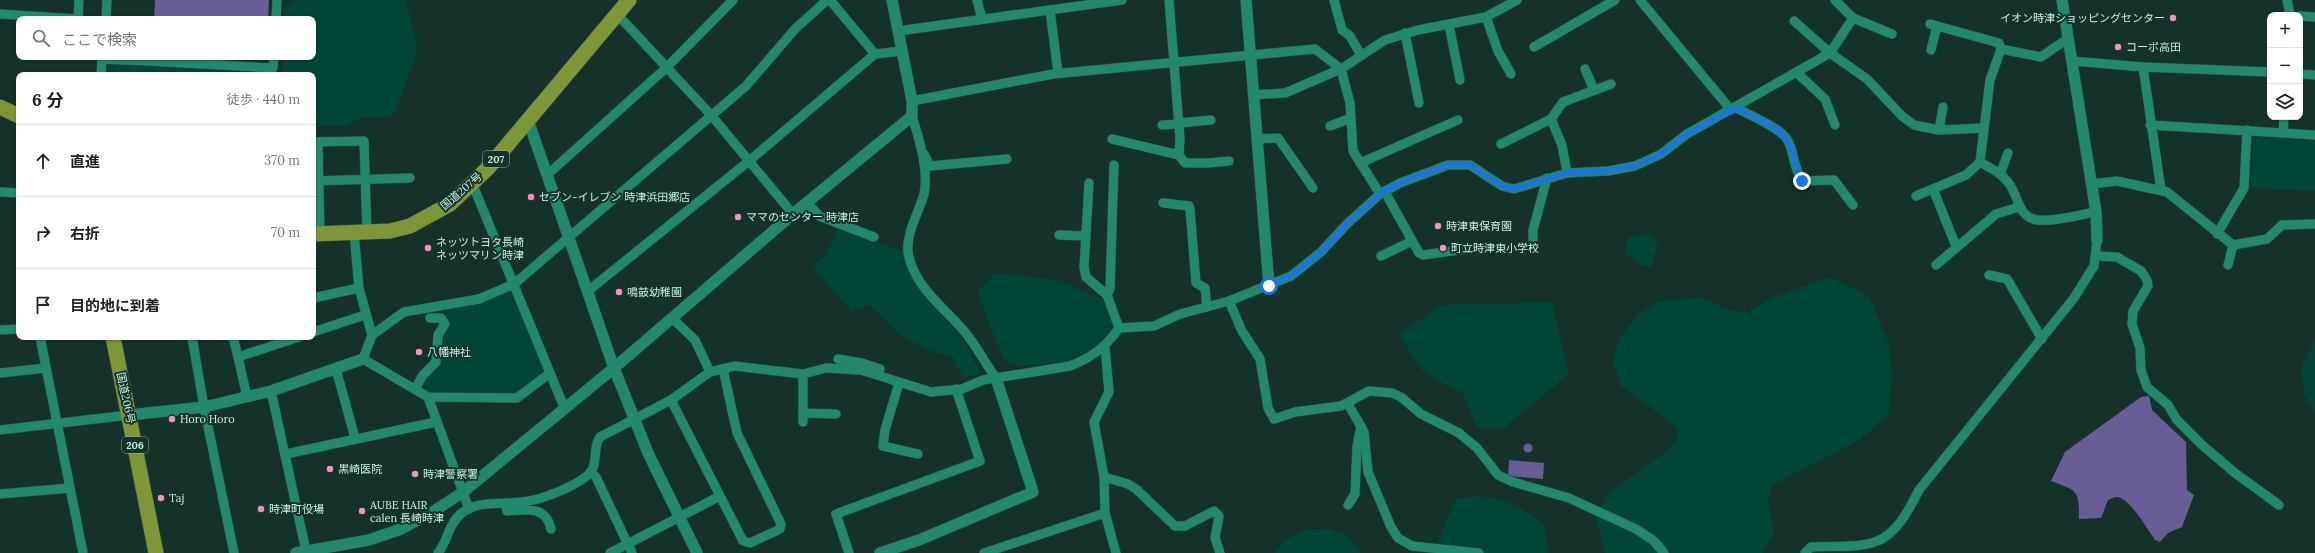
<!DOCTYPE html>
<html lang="ja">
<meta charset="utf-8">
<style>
body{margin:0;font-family:Lora,"Noto Sans JP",serif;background:#f6f6f6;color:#222}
.controls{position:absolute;right:12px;top:12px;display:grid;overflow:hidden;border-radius:8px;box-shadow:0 1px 3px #0004}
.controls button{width:36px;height:36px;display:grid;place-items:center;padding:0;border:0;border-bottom:1px solid #e0e0e0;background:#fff;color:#222;font:20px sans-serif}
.stop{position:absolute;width:12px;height:12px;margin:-9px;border:3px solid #1a73e8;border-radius:50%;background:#fff}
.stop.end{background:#1a73e8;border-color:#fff;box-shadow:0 1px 4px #0008}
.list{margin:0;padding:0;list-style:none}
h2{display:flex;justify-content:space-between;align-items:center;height:52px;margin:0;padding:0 16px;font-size:17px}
h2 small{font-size:13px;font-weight:400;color:#767676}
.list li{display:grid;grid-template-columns:26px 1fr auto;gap:12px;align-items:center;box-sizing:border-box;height:72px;padding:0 16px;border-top:1px solid #e0e0e0}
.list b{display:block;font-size:15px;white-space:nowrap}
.list em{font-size:13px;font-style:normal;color:#767676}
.icon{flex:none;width:22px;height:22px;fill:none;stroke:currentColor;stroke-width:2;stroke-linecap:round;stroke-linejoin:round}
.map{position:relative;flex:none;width:2315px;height:553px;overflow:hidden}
.search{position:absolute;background:#fff;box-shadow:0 1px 3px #0004;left:16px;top:16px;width:300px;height:44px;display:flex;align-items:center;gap:10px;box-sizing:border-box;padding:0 14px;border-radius:8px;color:#767676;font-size:15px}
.panel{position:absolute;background:#fff;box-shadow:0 1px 3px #0004;left:16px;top:72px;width:300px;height:268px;border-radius:8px}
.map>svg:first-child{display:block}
</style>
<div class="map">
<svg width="2315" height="553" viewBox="0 0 2315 553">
<rect width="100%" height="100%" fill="#143229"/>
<g fill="#004536">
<polygon points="296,0 406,0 418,49 396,111 391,117 363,117 346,126 313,126 313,75 111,75 111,64 282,74 283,57 313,57 313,19 285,19 285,8"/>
<polygon points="2253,137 2315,140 2315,191 2250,188"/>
<polygon points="838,230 904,251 920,290 964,341 980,373 963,378 952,357 932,351 901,336 869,305 852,312 812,266 825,256"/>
<polygon points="1640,235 1652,236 1658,244 1651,268 1639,264 1634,258 1625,256 1627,238"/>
<polygon points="995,273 1057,280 1102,299 1113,326 1101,344 1069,361 1019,366 1004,361 977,292"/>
<polygon points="1830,277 1869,296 1878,316 1889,345 1892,377 1888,415 1860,440 1772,485 1768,502 1774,533 1762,553 1605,553 1596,520 1607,494 1665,452 1677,439 1678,428 1621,386 1613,364 1618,340 1639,313 1660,301 1702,298 1729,310 1749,312 1771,298"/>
<path d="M511 291 544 369 541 376 516 394 424 392 428 385H423C432 367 435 347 445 330L449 329 452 325 445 317V309L481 303Z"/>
<polygon points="1552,302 1569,374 1503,429 1477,428 1464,395 1422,371 1399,333 1442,305"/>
<polygon points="2315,340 2315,413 2304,394 2301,366"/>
<path d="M1478 496C1510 500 1520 506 1545 525L1548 553H1436L1440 535 1456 499Z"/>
<path d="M1306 529C1335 529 1345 527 1361 553H1275L1285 540Z"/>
</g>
<g fill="#685d97">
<polygon points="155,0 269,0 268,19 154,19"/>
<polygon points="188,57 266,57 265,60"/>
<path d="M2149 396 2152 410 2186 442 2187 490 2194 495 2182 527 2168 533 2160 542 2155 540C2148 530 2129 497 2117 497 2114 497 2111 499 2108 500L2101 518 2079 519C2079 490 2078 491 2051 481L2065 452 2141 397Z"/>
<circle cx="1528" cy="448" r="4.5"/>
<polygon points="1509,460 1544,463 1543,479 1508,476"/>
</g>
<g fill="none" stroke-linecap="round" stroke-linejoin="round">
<g stroke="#304e44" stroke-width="10">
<g id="minor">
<polyline points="830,0 875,54 902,51"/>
<polyline points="977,0 982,19"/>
<polyline points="1169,0 1180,139 1179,155"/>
<polyline points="1334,0 1342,30 1350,36 1361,55"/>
<polyline points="1640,0 1731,110"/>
<polyline points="1835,0 1853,18 1892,34"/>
<polyline points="2287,0 2290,15"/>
<polyline points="1050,10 1058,73"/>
<polyline points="0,14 77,19"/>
<polyline points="617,14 711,115 793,214"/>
<polyline points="2300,16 2315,17"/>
<polyline points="1486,17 1498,51 1511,74"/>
<polyline points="78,19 79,0"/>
<polyline points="106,19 107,0"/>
<polyline points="276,19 277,0"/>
<polyline points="1794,21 1830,53 1853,18"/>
<polyline points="1930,24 1999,43 2001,49"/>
<polyline points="1449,25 1460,80"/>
<polyline points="898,31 1122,0"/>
<polyline points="1405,33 1419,103"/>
<path d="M2067 39 2041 57 2001 49 1990 80 1980 162C1990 168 2000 172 2007 181 2019 194 2017 218 2038 220 2056 222 2077 215 2096 212"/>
<polyline points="1534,47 1615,0"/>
<polyline points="1931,50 1937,26"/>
<polyline points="147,57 147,61 273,68 274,57"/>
<polyline points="102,59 147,61"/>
<polyline points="2072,61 2143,67 2270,72"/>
<polyline points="2143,67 2161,190"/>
<polyline points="1585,69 1594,90"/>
<polyline points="1796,72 1825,99 1835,125"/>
<polyline points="2300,74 2315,75"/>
<polyline points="101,75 102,57"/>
<polyline points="1253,95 1285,93 1341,69 1385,40 1418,30 1486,17 1517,0"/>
<polyline points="912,101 1053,74 1315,49 1341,69 1350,103 1353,151 1380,194"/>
<path d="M1736 108C1748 114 1783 129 1788 141 1795 154 1793 169 1803 181L1834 180 1853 205"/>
<path d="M912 116C919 138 929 171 924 194 919 212 906 233 908 252 913 286 944 307 964 331 976 345 985 363 996 378"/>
<polyline points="1179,123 1211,120"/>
<polyline points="1162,125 1179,124"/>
<polyline points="2150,125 2315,135"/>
<polyline points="1330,126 1351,118"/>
<polyline points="1939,130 1943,107"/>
<polyline points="2283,133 2284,117"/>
<polyline points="1112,139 1179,155 1185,163 1208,163 1229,161"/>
<polyline points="1257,139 1278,138 1313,188"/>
<polyline points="313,142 364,141 367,233"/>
<polyline points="318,142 320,234"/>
<polyline points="1501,144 1551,119"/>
<polyline points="924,154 930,166 1007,159"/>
<polyline points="1360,163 1458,120"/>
<polyline points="1114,165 1110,289 1107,295 1119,328"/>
<polyline points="1567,173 1562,145 1551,119 1563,102 1611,84"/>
<polyline points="2000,174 2008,153"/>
<polyline points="547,175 666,68 733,0"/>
<polyline points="313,181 410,178"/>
<polyline points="472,183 564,407"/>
<polyline points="1089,183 1084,267 1086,277 1107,295"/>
<polyline points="2091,184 2117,181 2167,192 2233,245 2267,239 2282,225 2315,224"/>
<polyline points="1933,189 1956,246"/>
<polyline points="0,192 19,193"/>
<polyline points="1385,192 1419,253 1423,255 1481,247"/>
<polyline points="1916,196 1966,175 1980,162"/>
<polyline points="807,202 819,216 874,237"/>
<polyline points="1163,203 1189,206 1190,209 1196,283 1205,288 1207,307"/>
<polyline points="354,233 359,288"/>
<polyline points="2217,234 2244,188 2247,130"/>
<polyline points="1059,235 1086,236"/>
<polyline points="1533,239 1533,230 1547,178"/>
<polyline points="1381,256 1412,241"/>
<polyline points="2096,256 2117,257 2141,271 2147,280 2148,286 2133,311 2132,324 2140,348 2141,370 2147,387 2168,405 2177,420 2201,444 2235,473 2279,505"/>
<polyline points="1936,265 1996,214 2019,207"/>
<polyline points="2228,265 2233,245"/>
<polyline points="1989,275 2007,279 2042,339"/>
<polyline points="588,291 749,161 875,54"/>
<polyline points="313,298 359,288 372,335"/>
<polyline points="1229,301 1242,331 1260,359 1268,408 1274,419 1295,412 1341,406 1369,391 1392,393 1401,397 1421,414 1459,433 1477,448 1498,475 1513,482 1569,498 1636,529 1654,541 1664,553"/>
<polyline points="672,318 695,340 710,372"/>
<polyline points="0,330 19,329"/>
<polyline points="313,332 365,315"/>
<polyline points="40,337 83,553"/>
<polyline points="192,337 204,407 234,553"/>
<polyline points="233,337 238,357 299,337"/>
<polyline points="1105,347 1109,392 1094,422 1104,477 1128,484 1136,489 1175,526 1185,526 1214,511 1219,516 1215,538 1220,553"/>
<polyline points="238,357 247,397"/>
<polyline points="838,359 862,363 880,369"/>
<polyline points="336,369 355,438"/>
<polyline points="0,373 46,368"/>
<polyline points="550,373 517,398 428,397 363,359 372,335 404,312 479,299 514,284 746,86 796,28 827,0"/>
<polyline points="899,383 885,430 883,446 918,454"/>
<polyline points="415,389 423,375 436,362 438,335 445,324 441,318 430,318"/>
<polyline points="271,391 306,551"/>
<polyline points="428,397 469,509"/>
<polyline points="671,400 743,541 750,543 780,529 781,524 737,433 723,369"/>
<polyline points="1348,404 1364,432 1368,472 1391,527 1398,538 1412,546 1479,553"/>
<polyline points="803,413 836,414"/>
<polyline points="803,422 803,374"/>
<polyline points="0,430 129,415"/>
<polyline points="286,454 436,422"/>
<polyline points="590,472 596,477 632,553"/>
<polyline points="1104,477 1105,513 1116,553"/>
<polyline points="0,494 70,488"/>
<path d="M505 503 507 511C526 510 546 505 551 529"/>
<polyline points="1348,505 1355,494 1357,446 1361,426"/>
<path d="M438 553C448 541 448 523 463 512 480 500 503 505 522 502 541 500 575 487 589 474 599 464 592 447 600 437L671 400 710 372 735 366 803 374 826 368 861 370 931 392 962 389 983 380 1070 366C1091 358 1106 347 1119 328L1154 326 1180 314 1229 301 1291 276 1321 252 1347 224 1380 194 1400 183 1448 165H1470L1502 186 1514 189 1567 173 1608 171 1635 166 1661 154 1687 134 1830 53 1867 79 1902 116 1914 125 1939 130 1984 128"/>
<polyline points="610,553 720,496"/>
<polyline points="849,553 836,514 980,461 956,389"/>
<polyline points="984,553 1105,513"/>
<path d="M1805 553 1811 547C1875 545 1888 552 1919 490L2074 298 2094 266 2097 240"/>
</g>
</g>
<g stroke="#304e44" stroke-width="12">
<g id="tertiary">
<polyline points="1246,0 1269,286"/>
<polyline points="2062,0 2096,212 2097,240"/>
<polyline points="528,120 614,368 648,453 697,553"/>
<polyline points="129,415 204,407 271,391 363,359"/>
<polyline points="296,553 369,540 401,529 431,513 463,492 614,368 793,214 912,116 912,101 892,0"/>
<polyline points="880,553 919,540 1033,492 996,378"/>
</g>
</g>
<g stroke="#304e44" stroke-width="16">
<g id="trunk">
<polyline points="0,107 19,116"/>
<polyline points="313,234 390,231 410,226 450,204 488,168 629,0"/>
<polyline points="113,337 156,553"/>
</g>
</g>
<use href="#minor" stroke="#22896f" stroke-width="9"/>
<use href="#tertiary" stroke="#22896f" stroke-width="11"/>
<use href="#trunk" stroke="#7e9637" stroke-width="15"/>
</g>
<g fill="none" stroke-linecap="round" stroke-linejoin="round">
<path stroke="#1a73e8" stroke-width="5" d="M1269 286 1291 276 1321 252 1347 224 1380 194 1400 183 1448 165 1463 164 1470 165 1502 186 1514 189 1567 173 1608 171 1635 166 1661 154 1687 134 1736 108C1755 118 1784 128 1792 149 1796 161 1794 170 1802 181"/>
</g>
<g fill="#fc8fc1" stroke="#143229" stroke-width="1.5">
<circle cx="2173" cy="18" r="4"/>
<circle cx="2118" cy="47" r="4"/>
<circle cx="531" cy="197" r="4"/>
<circle cx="738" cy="217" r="4"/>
<circle cx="1438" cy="226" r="4"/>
<circle cx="428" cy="248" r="4"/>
<circle cx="1443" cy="248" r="4"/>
<circle cx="619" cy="292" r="4"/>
<circle cx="419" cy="352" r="4"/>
<circle cx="172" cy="419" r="4"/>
<circle cx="330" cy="469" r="4"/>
<circle cx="415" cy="474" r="4"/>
<circle cx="161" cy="498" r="4"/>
<circle cx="261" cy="509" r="4"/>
<circle cx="362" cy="511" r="4"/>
</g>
<g text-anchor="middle" stroke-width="4" stroke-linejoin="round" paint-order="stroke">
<g fill="#143229" stroke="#91b9ab" stroke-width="1">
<rect x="483" y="151" width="26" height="16" rx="3"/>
<rect x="122" y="437" width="26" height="16" rx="3"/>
</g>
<g font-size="10" font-weight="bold" fill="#c7f3e3">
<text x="496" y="163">207</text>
<text x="135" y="449">206</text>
</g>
<g font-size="11" fill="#c7f3e3" stroke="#143229" text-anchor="start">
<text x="2165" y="22" text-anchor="end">イオン時津ショッピングセンター</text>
<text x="2126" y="51">コーポ高田</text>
<text x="539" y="201">セブン-イレブン 時津浜田郷店</text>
<text x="746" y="221">ママのセンター 時津店</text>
<text x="1446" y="230">時津東保育園</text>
<text x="436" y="246">ネッツトヨタ長崎<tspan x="436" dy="13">ネッツマリン時津</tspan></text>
<text x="1451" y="252">町立時津東小学校</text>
<text x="627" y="296">鳴鼓幼稚園</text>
<text x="427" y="356">八幡神社</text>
<text x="180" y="423">Horo Horo</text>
<text x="338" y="473">黒崎医院</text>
<text x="423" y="478">時津警察署</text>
<text x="169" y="502">Taj</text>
<text x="370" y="509">AUBE HAIR<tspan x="370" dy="13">calen 長崎時津</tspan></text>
<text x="269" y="513">時津町役場</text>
</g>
<g font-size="11" fill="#c7f3e3" stroke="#143229">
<text transform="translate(461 191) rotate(-41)" y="4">国道207号</text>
<text transform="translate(126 398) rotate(78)" y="4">国道206号</text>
</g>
</g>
</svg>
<div class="controls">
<button>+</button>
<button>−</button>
<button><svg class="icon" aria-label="layers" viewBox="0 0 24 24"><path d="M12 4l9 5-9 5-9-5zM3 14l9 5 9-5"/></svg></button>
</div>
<div class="stop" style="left:1269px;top:286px"></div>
<div class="stop end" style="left:1802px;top:181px"></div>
<div class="search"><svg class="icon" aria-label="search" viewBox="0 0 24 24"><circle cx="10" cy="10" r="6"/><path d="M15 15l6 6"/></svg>ここで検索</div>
<section class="panel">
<h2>6 分<small>徒歩 · 440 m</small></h2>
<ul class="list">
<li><svg class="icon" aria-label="ahead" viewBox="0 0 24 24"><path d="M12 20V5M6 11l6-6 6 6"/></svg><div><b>直進</b></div><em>370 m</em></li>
<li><svg class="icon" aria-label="right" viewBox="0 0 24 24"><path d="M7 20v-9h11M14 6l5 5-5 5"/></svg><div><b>右折</b></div><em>70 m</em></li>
<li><svg class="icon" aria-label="arrive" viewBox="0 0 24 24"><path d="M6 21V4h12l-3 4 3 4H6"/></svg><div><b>目的地に到着</b></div></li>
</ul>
</section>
</div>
